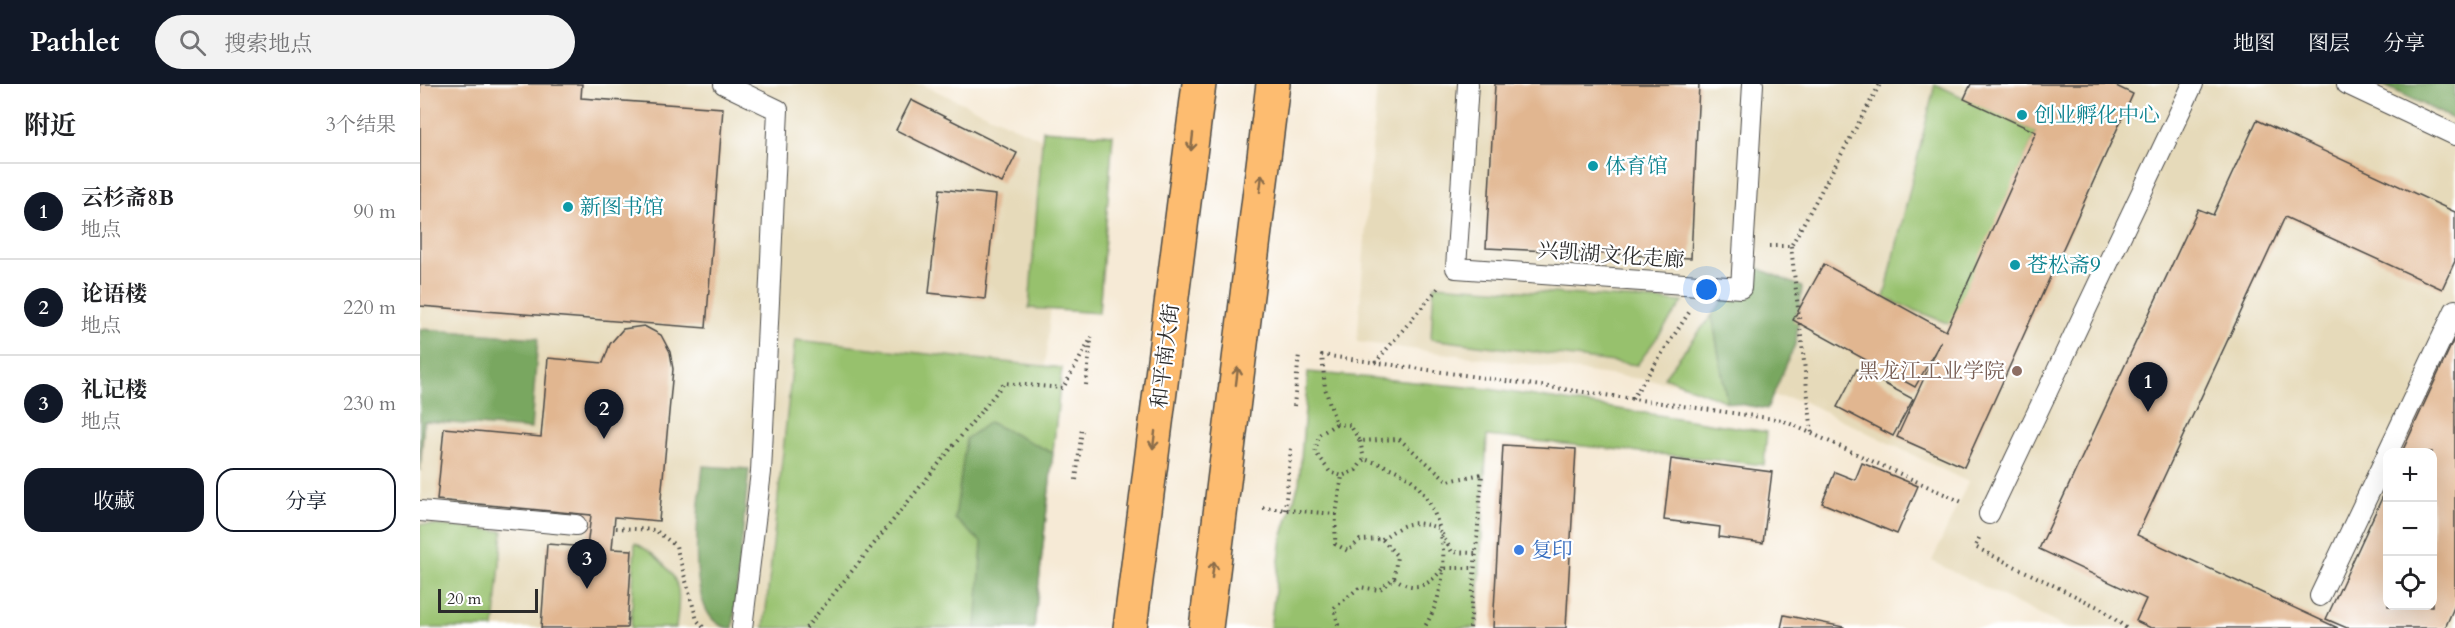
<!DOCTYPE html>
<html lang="zh">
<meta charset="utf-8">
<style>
body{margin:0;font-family:Cardo,"Noto Serif SC",serif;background:#f2f2f2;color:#202124}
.controls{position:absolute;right:18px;bottom:18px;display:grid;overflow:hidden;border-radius:12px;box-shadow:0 6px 24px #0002}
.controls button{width:54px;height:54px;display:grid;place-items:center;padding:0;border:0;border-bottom:2px solid #e0e0e0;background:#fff;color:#202124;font:30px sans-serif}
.scale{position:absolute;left:18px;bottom:15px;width:100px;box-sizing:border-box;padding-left:6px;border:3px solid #2b2b2b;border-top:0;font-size:16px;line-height:21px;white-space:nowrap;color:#2b2b2b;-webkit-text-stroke:4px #fff;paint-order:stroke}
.you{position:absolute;left:1287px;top:206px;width:21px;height:21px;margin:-15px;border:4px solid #fff;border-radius:50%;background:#1a73e8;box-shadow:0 0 0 9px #1a73e833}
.badge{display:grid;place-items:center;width:39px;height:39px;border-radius:50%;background:#111827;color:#fff;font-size:20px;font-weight:700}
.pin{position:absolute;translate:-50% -50px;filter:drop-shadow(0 2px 3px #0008)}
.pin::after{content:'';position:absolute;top:32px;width:21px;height:18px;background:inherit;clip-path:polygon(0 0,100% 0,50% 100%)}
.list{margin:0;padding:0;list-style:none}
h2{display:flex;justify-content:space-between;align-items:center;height:78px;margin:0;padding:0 24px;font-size:26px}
h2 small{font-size:20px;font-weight:400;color:#757577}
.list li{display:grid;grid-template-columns:39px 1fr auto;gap:18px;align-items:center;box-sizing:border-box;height:96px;padding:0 24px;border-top:2px solid #e0e0e0}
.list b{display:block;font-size:22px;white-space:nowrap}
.list p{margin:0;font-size:20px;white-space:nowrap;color:#757577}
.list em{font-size:20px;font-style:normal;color:#757577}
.actions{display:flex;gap:12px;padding:18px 24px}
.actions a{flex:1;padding:14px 0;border:2px solid #111827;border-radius:18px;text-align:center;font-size:21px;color:#111827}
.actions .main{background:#111827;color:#fff}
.icon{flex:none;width:33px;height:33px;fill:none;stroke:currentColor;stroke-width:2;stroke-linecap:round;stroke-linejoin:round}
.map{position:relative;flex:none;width:2035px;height:544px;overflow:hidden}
header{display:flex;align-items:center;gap:36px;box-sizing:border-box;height:84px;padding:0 30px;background:#111827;color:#fff}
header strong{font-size:28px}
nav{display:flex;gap:33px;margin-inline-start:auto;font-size:21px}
.search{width:420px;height:54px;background:#f2f2f2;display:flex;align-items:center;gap:15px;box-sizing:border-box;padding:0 21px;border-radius:33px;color:#757577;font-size:22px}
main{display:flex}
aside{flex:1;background:#fff}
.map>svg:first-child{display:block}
</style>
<header>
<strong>Pathlet</strong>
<div class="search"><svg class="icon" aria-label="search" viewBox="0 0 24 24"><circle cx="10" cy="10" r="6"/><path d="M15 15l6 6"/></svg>搜索地点</div>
<nav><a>地图</a><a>图层</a><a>分享</a></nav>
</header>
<main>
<aside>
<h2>附近<small>3个结果</small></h2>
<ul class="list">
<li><span class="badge">1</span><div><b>云杉斋8B</b><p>地点</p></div><em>90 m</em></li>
<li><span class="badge">2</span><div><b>论语楼</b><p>地点</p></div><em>220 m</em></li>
<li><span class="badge">3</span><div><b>礼记楼</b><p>地点</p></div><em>230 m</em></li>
</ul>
<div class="actions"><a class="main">收藏</a><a>分享</a></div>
</aside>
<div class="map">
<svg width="2035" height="544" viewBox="0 0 2035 544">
<rect width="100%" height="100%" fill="#fff"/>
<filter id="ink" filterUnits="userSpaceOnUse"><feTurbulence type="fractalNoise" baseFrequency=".0167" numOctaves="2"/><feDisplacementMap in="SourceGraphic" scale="12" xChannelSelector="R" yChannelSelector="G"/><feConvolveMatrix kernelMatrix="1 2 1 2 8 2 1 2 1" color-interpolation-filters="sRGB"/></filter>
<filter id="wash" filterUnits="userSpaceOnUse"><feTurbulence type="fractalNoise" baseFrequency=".008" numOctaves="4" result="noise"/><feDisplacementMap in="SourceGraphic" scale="24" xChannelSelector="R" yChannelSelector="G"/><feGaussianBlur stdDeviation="1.35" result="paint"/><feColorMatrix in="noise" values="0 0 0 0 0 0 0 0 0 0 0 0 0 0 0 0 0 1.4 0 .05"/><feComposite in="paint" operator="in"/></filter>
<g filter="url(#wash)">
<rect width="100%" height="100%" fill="#f6ead6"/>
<g fill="#e6daba" fill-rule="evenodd">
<polygon points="0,0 501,0 646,66 600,544 0,544"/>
<path d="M957 0H2035V544H1646L1512 477 1548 398 1381 316 937 258ZM1968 368H2012V522H1968Z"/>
</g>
<g fill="#97c16d" stroke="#61764c" stroke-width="1.5">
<polygon points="1515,0 1616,48 1532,241 1464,214"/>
<polygon points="623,46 693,51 679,229 609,224"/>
<polygon points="1014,201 1015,201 1263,218 1217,281 1011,255"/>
<polygon points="1292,231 1307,318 1244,293"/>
<polygon points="375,256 642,284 614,544 344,544"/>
<polygon points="888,288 1069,305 1347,348 1344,381 1067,352 1057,544 850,544 862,454 879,399"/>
<polygon points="0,440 83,447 74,544 0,544"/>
<path d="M215 459C231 467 256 487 258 506 260 518 257 532 256 544H211Z"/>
</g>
<g fill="#79a760" stroke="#526946" stroke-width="1.5">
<polygon points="1961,0 2035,0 2035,36"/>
<polygon points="1331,181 1382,203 1376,258 1347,325 1307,318 1292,231"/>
<polygon points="0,245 118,254 111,345 4,337 0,387"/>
<polygon points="569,338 633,369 614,544 556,544 562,459 535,435 546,355"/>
<path d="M283 382 329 385 313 544C259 544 280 414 283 382Z"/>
</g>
<g id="blocks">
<g fill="#e1b690">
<polygon points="0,0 162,0 161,14 303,24 286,244 0,222"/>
<polygon points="1075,0 1279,0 1271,174 1066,164"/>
<polygon points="1551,0 1692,0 1713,10 1544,383 1477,353 1521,257 1495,303 1373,236 1404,180 1526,247 1616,48 1544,15"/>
<polygon points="491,16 597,69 582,99 476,46"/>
<polygon points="1837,36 2035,128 2035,177 2022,205 1865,133 1717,451 1918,544 1731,544 1716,537 1726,515 1619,465 1778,125 1793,131"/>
<polygon points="520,105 576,111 565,215 509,209"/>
<polygon points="224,242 241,251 250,268 253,285 239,437 195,433 192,465 212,466 207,544 121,544 127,460 167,463 171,431 17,416 24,344 121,353 128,274 183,279 190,260 203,245"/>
<polygon points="2035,253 2035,521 2025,544 1927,544 1906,535 1968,401 1968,522 2012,522 2012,368 1982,368"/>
<polygon points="1437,285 1493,315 1473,352 1417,323"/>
<polygon points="1083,361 1156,365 1146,544 1073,544"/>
<polygon points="1251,375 1352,388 1343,459 1299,453 1300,443 1244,436"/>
<polygon points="1442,379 1498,402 1477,450 1402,419 1415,388 1435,396"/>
<polygon points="1364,531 1424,543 1424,544 1361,544"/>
</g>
</g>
</g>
<g filter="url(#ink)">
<use href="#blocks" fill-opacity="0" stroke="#494845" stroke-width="1.5"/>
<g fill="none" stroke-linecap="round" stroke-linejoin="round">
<g stroke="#494845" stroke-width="22">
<g id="lane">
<polyline points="304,0 358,26 341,388 322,544"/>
<polyline points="1048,0 1036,184 1321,204 1333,0"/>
<polyline points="1927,0 2035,51"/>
<polyline points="1968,368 2035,226"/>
<polyline points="0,427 156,441"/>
<polyline points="1569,430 1773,0"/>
<polyline points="1900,512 1968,369"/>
</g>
</g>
<g stroke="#494845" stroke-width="36">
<g id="primary">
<polyline points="710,544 779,0"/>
<polyline points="786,544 853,0"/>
</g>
</g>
<g stroke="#494845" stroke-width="4" stroke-dasharray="1.5 4.5" stroke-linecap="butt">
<polyline points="1349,162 1371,162 1460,0"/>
<polyline points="1371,162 1392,349"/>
<polyline points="955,279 1020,202"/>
<polyline points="666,301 671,256"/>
<polyline points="1212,315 1270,227"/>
<polyline points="874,322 879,270"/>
<polyline points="916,340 899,351 895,368 910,388 922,392"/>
<polyline points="940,357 944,375"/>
<polyline points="656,396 662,344"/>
<path d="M843 424 916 430 922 392 936 386 944 375C963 381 988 388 1000 405 1031 444 1030 503 1004 544"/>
<polyline points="865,426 871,364"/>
<polyline points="916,430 915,460 928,467 940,456 962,455 977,472 974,494 959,506 940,503 914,524 918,540 917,544"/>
<polyline points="196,444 235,446 256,462 277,536 284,544"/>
<polyline points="1022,450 1032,468 1055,469"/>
<polyline points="1559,454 1555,463 1682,525 1706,544"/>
<path d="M962 455C984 439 992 435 1018 444"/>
<path d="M974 494C995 509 1009 502 1023 484H1054"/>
<polyline points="386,544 584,299 643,304 672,253"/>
<polyline points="1050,544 1062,390 1028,397 979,355 940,357 930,341 916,340 905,304 902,271 1362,336 1544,419"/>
</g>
<use href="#lane" stroke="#fff" stroke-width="20"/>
<use href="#primary" stroke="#fdbc70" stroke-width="33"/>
</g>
<defs><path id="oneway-shaft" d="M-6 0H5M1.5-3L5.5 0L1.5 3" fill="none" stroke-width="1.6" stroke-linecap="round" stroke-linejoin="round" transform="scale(1.5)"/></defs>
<g stroke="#8a6c4a">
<use href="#oneway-shaft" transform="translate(772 58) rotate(97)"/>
<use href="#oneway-shaft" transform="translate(841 99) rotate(-83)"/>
<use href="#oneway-shaft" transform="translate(817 292) rotate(-83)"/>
<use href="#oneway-shaft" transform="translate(734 356) rotate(97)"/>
<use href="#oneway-shaft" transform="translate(793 486) rotate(-83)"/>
</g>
</g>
<g fill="#0f9aa8" stroke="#fff" stroke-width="2">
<circle cx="1602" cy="31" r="6"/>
<circle cx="1173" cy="82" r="6"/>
<circle cx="148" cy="123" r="6"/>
<circle cx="1595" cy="181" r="6"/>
</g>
<circle fill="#8d6e63" stroke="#fff" stroke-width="2" cx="1597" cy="287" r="6"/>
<circle fill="#3f7fe0" stroke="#fff" stroke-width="2" cx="1099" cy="466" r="6"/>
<g text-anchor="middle" stroke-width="4.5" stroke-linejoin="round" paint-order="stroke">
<g font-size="21" fill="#0d838f" stroke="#fff" text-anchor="start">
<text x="1614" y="38">创业孵化中心</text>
<text x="1185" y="89">体育馆</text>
<text x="160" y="130">新图书馆</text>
<text x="1607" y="188">苍松斋9</text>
</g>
<g font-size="21" fill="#2b2b2b" stroke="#fff">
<text transform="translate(1191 171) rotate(4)" y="7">兴凯湖文化走廊</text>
<text transform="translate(745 272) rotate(-83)" y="7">和平南大街</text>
</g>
<g font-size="21" fill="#785e54" stroke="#fff" text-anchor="end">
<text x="1585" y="294">黑龙江工业学院</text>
</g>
<g font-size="21" fill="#366cbe" stroke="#fff" text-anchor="start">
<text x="1111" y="473">复印</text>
</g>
</g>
</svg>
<div class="controls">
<button>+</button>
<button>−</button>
<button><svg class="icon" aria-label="locate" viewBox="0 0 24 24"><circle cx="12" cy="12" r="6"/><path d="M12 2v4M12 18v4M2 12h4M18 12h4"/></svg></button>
</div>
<div class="scale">20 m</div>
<div class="you"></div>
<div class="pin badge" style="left:1728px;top:328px">1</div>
<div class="pin badge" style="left:184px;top:355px">2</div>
<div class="pin badge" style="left:167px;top:505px">3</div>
</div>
</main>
